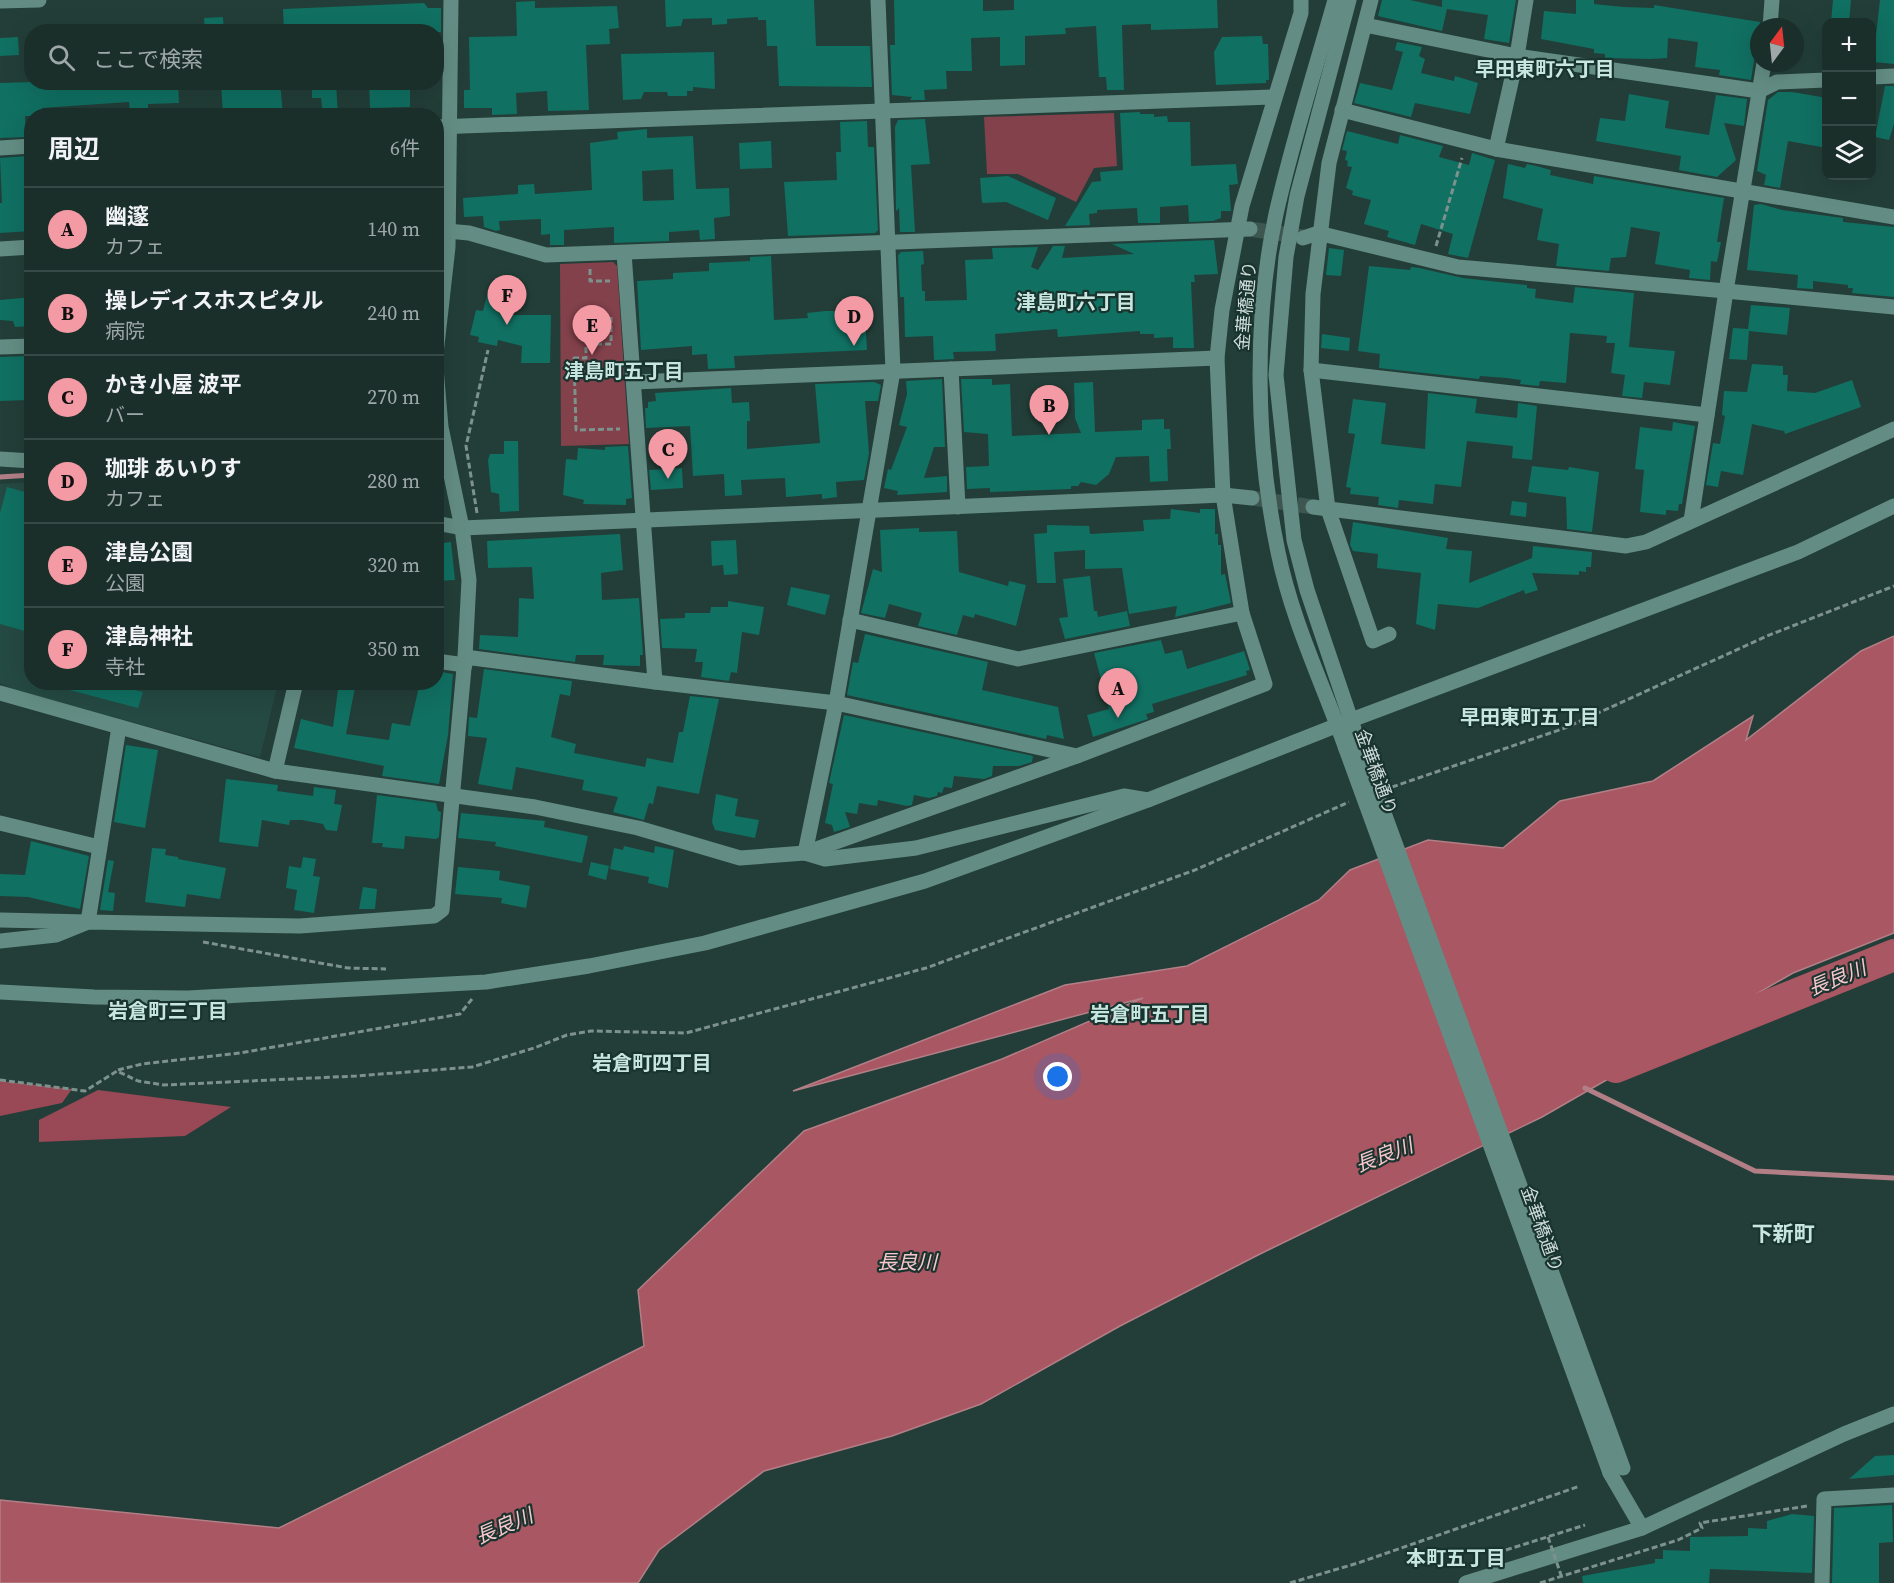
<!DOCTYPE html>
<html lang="ja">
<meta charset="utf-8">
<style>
body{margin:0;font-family:"Source Serif 4","Noto Sans JP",serif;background:#233632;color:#f1f3f6}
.controls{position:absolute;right:18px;top:18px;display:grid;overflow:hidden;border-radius:12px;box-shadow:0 6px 24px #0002}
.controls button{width:54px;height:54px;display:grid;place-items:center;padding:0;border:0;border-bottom:2px solid #384a47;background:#1a2e2a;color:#f1f3f6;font:30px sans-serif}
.compass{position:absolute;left:1750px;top:18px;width:54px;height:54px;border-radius:50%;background:#1a2e2a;box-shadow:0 6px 24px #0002;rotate:15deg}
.you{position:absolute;left:1058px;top:1077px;width:21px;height:21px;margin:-15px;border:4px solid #fff;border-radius:50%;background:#1a73e8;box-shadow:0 0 0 9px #1a73e833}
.badge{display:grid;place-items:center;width:39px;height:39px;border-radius:50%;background:#f49aa5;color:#111;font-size:20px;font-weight:700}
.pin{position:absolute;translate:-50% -50px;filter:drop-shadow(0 2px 3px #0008)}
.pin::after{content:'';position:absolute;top:32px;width:21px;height:18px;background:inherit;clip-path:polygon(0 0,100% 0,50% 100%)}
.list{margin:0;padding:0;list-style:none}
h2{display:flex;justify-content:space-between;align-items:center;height:78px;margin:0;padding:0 24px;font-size:26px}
h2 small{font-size:20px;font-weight:400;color:#9fa8a8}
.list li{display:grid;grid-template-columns:39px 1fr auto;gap:18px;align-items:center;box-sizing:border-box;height:84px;padding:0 24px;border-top:2px solid #384a47}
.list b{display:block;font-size:22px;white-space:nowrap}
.list p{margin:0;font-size:20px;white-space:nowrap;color:#9fa8a8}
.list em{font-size:20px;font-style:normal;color:#9fa8a8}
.icon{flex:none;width:33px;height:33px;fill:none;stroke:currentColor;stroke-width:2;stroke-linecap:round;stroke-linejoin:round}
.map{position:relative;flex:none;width:1894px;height:1583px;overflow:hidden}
.search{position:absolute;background:#1a2e2a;box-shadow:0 6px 24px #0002;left:24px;top:24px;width:420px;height:66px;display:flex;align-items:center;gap:15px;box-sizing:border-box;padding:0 21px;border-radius:24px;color:#9fa8a8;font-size:22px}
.panel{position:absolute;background:#1a2e2a;box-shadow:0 6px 24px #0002;left:24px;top:108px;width:420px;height:582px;border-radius:24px}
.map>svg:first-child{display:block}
</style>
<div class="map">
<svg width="1894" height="1583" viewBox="0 0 1894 1583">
<rect width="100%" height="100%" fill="#233e38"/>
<polygon fill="#254a43" points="31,482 32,682 278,683 260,757 15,690 0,683 0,484"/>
<g fill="#82414b">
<polygon points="1114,113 1117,166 1094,168 1076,202 1018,174 987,174 984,117"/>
<polygon points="613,262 617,266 629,444 561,446 560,264"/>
</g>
<g fill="#984955">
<polygon points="0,1081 72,1089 62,1103 0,1116"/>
<polygon points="98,1090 231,1107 185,1136 39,1142 39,1120"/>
</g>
<polygon fill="#a85763" stroke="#b37f87" stroke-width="1.5" points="1894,636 1894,933 1793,973 1542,1117 1258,1255 1120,1326 981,1404 892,1436 764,1471 659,1550 638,1583 0,1583 0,1500 279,1528 644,1346 638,1290 804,1131 1002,1059 1143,998 793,1091 1065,985 1187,966 1319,900 1350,870 1428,840 1503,848 1560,801 1653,781 1753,716 1746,740 1861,651"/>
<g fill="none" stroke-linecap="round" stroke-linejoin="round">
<g stroke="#b37f87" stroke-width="5">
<polyline points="0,477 32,475"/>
<polyline points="1585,1088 1755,1171 1894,1178"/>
</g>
<polyline stroke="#a85763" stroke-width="32" points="1616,1067 1894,955"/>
</g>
<g fill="#107062" fill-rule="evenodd">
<polygon points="665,0 814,0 816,46 870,46 872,87 779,86 777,46 767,46 766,20 758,20 758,17 727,19 727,24 712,25 712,18 683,19 681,26 666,27"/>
<polygon points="894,0 983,0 983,11 1014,10 1014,0 1217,0 1218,28 1151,30 1151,24 1122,25 1124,90 1107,90 1106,77 1099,77 1096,26 1065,28 1066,34 1025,36 1025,65 1000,66 1000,37 971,38 972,71 946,71 947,89 924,90 925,100 910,100 912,97 892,95 890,45 895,45"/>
<polygon points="1382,0 1410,0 1442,7 1442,0 1516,0 1509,43 1484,39 1488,15 1447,9 1442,31 1378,16"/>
<polygon points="1576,0 1594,0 1594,4 1623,7 1654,8 1654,5 1760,22 1751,80 1719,75 1720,70 1695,67 1698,42 1668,38 1667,58 1650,59 1605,58 1605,54 1594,53 1594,49 1541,39 1544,11 1576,14"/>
<polygon points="1833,0 1851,0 1849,22 1831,22"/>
<polygon points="1880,0 1894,0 1894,64 1873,62"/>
<polygon points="535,1 535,8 617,6 619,28 609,29 610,44 586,45 589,110 548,111 547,91 516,93 517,114 492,115 492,108 464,108 464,90 470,90 469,37 517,36 516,2"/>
<polygon points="424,3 428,8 441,8 441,32 284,32 283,9"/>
<polygon points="223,17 224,32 205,32 204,18"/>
<polygon points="1262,36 1263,44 1268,44 1269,80 1266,80 1266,83 1216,85 1214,52 1222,37"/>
<polygon points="18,37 19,55 0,56 0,38"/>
<polygon points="1397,42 1422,47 1419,56 1425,59 1421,73 1454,81 1455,76 1478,83 1470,114 1415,103 1411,117 1354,103 1360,83 1392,90 1403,52 1395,50"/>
<polygon points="714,52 715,89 693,87 693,91 687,91 687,96 668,96 667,92 644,92 641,99 623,100 621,54"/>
<polygon points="32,82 178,82 179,103 148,104 148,112 130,113 129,102 42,108 42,116 25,116 26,137 0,138 0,83"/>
<polygon points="221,82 280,82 283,116 223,116"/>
<polygon points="312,82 336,82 338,116 323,116 321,98 312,98"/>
<polygon points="369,82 410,82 410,107 370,108"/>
<polygon points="1885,86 1894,86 1894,124 1889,140 1875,137"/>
<polygon points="1778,92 1792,92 1827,98 1827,148 1788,141 1780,188 1764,185 1766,175 1757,171 1768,100"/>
<polygon points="1629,94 1669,101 1665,128 1709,135 1716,95 1747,99 1744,126 1724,123 1736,160 1717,177 1679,170 1681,156 1596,141 1600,118 1625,121"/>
<polygon points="1140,112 1140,114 1154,114 1154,117 1167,116 1168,122 1190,122 1191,166 1236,164 1238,184 1229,185 1231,211 1221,211 1221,218 1213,221 1189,222 1188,205 1160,207 1160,223 1138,223 1137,208 1097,210 1097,213 1089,214 1090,225 1065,226 1092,182 1101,181 1100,172 1123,170 1120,113"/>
<polygon points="925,119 930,164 911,165 915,232 900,232 899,208 896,211 895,127 898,120"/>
<polygon points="867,121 868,147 874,147 878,230 875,233 788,236 784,182 837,180 836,152 841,152 840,122"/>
<path d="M647 129V138L693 136 696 189 729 188 730 216 714 218 715 239 700 240 699 230 669 232V241L614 243V227L564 230V245H550V234L541 235V219L499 221 500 230 496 231 484 227 483 216 464 217 463 198 518 194V185L534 184 535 194 592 190 590 143 618 139 617 132ZM673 169 674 200 643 201 642 171Z"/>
<polygon points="1347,131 1398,144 1400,135 1443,146 1439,157 1469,165 1472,153 1495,160 1468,258 1448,254 1453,234 1421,224 1415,245 1387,237 1389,231 1364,224 1371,200 1352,195 1353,191 1346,188 1352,167 1347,166 1348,161 1345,160 1347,151 1342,150"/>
<polygon points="771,141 772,168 740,169 739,143"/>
<polygon points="27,156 32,157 32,231 0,233 0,203 2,203 0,158"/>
<polygon points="1508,164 1525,168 1527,164 1536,166 1551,170 1550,175 1593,184 1594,176 1724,198 1717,242 1721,242 1717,262 1711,261 1710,280 1689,278 1690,270 1655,264 1660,232 1631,227 1626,257 1611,258 1609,271 1556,266 1559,244 1537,240 1543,209 1503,198"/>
<polygon points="1008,176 1056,198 1048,220 1006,202 982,203 980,178"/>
<polygon points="1761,204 1782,210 1843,218 1843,222 1894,227 1894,297 1852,293 1853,288 1848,288 1848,285 1813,281 1813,289 1797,288 1798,275 1747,270 1754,205"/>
<polygon points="1214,240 1218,274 1194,275 1195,282 1191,282 1194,348 1173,348 1173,337 1154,338 1154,334 1140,334 1140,331 1058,337 1057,329 995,334 996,351 953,352 954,359 934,360 933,336 905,337 904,297 900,297 898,255 901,252 923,251 924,264 921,265 922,291 925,291 925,301 967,300 965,260 993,259 992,248 1038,247 1031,267 1038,270 1053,246 1065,246 1062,258 1134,254 1112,244"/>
<polygon points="1329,248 1344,250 1341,276 1326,275"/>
<polygon points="771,256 774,320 808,318 807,313 825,311 846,311 846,316 865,316 867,350 734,356 735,368 708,369 707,354 692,355 692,346 641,350 637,281 673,279 673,273 709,271 709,263 750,261 750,257"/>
<polygon points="1369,266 1410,270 1411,267 1419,268 1463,278 1527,285 1527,288 1536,289 1535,298 1573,303 1575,287 1634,293 1629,347 1675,351 1670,385 1644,382 1642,398 1622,396 1625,375 1611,373 1615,343 1606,343 1607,336 1570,333 1566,383 1540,381 1539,386 1520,384 1521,380 1507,378 1480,376 1479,379 1379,368 1380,354 1358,351"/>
<polygon points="487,295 505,299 502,315 551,315 550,363 521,363 522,346 498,340 497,346 478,342 479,337 470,335 476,310 483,311"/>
<polygon points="32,297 32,326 15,327 13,321 0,320 0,300"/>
<polygon points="1751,305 1790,308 1787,335 1749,331 1747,360 1729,359 1733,328 1748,329"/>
<polygon points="1322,334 1350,338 1349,351 1321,348"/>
<polygon points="29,356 28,400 0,401 0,357"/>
<polygon points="1752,364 1783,366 1783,375 1788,375 1787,391 1815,393 1852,380 1861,407 1785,434 1784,431 1752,424 1743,475 1721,471 1718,487 1706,485 1713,443 1720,444 1725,416 1722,415 1724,391 1747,392"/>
<polygon points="942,379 945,447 934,447 924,478 947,476 947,492 897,495 898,491 884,488 888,469 891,470 907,427 899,425 907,394 906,381"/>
<polygon points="961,379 992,379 992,385 1010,384 1012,436 1081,433 1075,418 1074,383 1093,382 1095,432 1142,430 1142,420 1164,419 1164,429 1170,429 1171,449 1167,449 1168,481 1150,482 1149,456 1116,457 1109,474 1096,485 1081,482 1078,486 1071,486 1071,489 990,492 990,488 967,489 966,467 989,466 988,434 964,432"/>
<polygon points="874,382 881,385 878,401 865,401 869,453 864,480 836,482 837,497 822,499 822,494 786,497 785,478 741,480 742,495 725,496 724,474 693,476 690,426 646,428 645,408 648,408 648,402 656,401 655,393 731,388 732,403 749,402 750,421 747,421 747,449 820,443 815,384"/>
<polygon points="1428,393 1477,399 1475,413 1517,418 1518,403 1537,406 1532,460 1512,458 1513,446 1467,441 1461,487 1435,484 1433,504 1399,500 1398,508 1378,505 1379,497 1350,494 1351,488 1346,487 1355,434 1348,433 1353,399 1386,403 1381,444 1425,449"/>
<polygon points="1673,422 1695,426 1682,504 1679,504 1678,511 1666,510 1666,515 1640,512 1644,470 1635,469 1640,427 1672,431"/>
<polygon points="504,441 518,441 519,511 500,512 499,494 491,492 488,460 490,454 504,454"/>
<polygon points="628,446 632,498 626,499 626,505 583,504 584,500 563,495 566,459 577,460 578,448 605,450 605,447"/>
<polygon points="1532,466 1568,470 1569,467 1599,472 1592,532 1567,529 1566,497 1528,492"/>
<polygon points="682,468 683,488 651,490 649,470"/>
<polygon points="7,487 32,494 32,633 0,624 0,513"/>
<polygon points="1512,501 1527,503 1526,517 1510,515"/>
<polygon points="1171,509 1200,513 1200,509 1215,509 1215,534 1218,534 1218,545 1221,545 1221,575 1225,574 1231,603 1175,617 1177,606 1129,614 1122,568 1085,569 1085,550 1054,552 1056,583 1037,583 1034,534 1047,533 1047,525 1089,526 1090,534 1144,531 1143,520 1170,519"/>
<polygon points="1353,522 1448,538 1446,549 1472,551 1469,583 1532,558 1533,546 1592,552 1591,567 1586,567 1586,572 1579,571 1579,575 1532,573 1538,590 1525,594 1524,590 1478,608 1438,604 1435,630 1416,624 1421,573 1377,568 1378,554 1353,551 1350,545"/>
<polygon points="919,528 919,532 957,531 959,572 1008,586 1009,581 1026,585 1016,626 975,614 974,618 963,615 957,635 918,626 922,613 889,604 885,618 861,613 873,569 882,572 880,530"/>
<polygon points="620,534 623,570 601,573 602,600 639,598 643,655 640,655 640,666 603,665 604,655 576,655 575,662 479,649 480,635 518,637 519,598 534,599 532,567 488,568 487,541"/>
<polygon points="736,540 738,574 724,575 723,565 712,566 711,541"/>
<polygon points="451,542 455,580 436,581 436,544"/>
<polygon points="1090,576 1094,611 1097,611 1098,617 1127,611 1130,626 1065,639 1059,618 1068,617 1063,579"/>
<polygon points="791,587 830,595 825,615 787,605"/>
<polygon points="728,601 764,607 759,635 742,632 737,673 731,672 729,681 701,677 703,662 695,662 697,649 662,648 660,619 685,618 685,613 710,613 711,607 728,607"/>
<polygon points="865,634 988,662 982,690 1058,707 1064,739 1047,735 1046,739 847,695 853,662 858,663"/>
<polygon points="1161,640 1165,654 1182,650 1187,669 1244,651 1250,670 1246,671 1247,675 1152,704 1154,712 1146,714 1148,719 1093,737 1087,715 1109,709 1094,653"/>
<polygon points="484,669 572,681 570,696 560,694 551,737 576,744 574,753 645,767 647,758 673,763 679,732 683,732 690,696 719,699 699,794 657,786 653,804 649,803 644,820 613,812 618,797 582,790 584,780 516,767 512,790 478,784 487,738 468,736 469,717 477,718"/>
<polygon points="436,671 453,674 448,735 439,784 382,776 384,766 294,748 301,719 333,727 339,682 356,682 346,734 389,740 392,723 410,726 420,682 436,682"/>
<polygon points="58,682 123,682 122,687 143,692 138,708 58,687"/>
<polygon points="844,715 1033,756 1032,762 1019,766 993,766 992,776 984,779 954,776 952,788 944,787 942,793 938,792 937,796 929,798 914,795 912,805 907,806 878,800 877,806 859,803 857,814 845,812 850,827 834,832 832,825 825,823 833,784 829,783"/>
<polygon points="126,745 158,750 145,828 114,822"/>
<polygon points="226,779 278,785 277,791 313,796 314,787 336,790 334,804 342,805 337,831 326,830 323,824 302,820 290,820 289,825 262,820 258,847 219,842"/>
<polygon points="716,794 738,799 735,816 759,820 755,838 715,830 712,822"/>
<polygon points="377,795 436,803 438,811 441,812 439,837 436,839 405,836 404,849 382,847 383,843 372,843"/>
<polygon points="461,813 545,821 544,827 588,836 582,863 495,846 496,842 458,838"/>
<polygon points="31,841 89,856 80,909 28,897 0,896 0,874 25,875"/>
<polygon points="624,846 654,853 655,846 674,850 668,888 648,883 649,877 610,869 614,848 623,850"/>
<polygon points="152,848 166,849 165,855 178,857 178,859 226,868 220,899 187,894 185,907 145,902"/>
<polygon points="303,857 316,859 313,876 320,877 314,913 294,910 297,890 286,888 289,866 301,868"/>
<polygon points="108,860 114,861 108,892 115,893 113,911 100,910"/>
<polygon points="591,862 609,866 606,880 588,875"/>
<polygon points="458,867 500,871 499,880 530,886 526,908 501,903 502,898 455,894"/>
<polygon points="363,887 377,889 375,909 359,909"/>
<polygon points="1894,1455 1894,1475 1849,1479 1875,1456"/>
<polygon points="1892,1505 1893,1542 1879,1543 1879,1583 1832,1583 1834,1508"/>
<polygon points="1792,1514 1814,1516 1812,1573 1710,1569 1709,1583 1583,1583 1582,1576 1655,1563 1655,1559 1663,1559 1663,1550 1690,1551 1690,1537 1748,1536 1748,1528 1767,1529 1767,1521"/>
</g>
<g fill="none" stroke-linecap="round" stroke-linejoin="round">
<g stroke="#3d5650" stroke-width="15" stroke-dasharray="15 8" stroke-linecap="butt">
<polyline points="1250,229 1303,237"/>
<polyline points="1252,498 1313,507"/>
</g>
<g stroke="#7d918d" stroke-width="3" stroke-dasharray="6 3" stroke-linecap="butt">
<polyline points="1436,246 1462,158"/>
<polyline points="590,269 590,281 610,281"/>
<polyline points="611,317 611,344 592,344 592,340 586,340 586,358 574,358 576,430 620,429"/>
<polyline points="477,513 466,446 488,350"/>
<polyline points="1392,787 1565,728 1767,636 1894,586"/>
<polyline points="203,942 348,968 386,969"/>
<polyline points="118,1070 142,1064 240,1053 460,1014 472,999"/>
<polyline points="0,1080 85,1091 117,1071 138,1081 164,1085 356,1076 472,1067 534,1048 567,1035 591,1031 686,1033 926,968 1195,870 1349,802"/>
<polyline points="1506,1550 1585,1525"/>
<polyline points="1290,1583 1358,1563 1580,1486"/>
<polyline points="1540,1583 1678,1540 1702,1528 1700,1523 1807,1506"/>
</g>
<g stroke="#638d84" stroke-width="15">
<path d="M1335 0C1315 71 1292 142 1276 214 1253 319 1256 448 1278 552 1292 621 1323 684 1346 749"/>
<polyline points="1349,0 1297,196 1286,257 1276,375 1294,540 1307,590 1360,747"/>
<polyline points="1371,0 1329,163 1313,294 1311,370 1328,509 1373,641 1389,634"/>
<polyline points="0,1 39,0"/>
<polyline points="1365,25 1517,56 1759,91 1777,82 1826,80"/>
<polyline points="1770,27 1772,0"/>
<polyline points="1872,77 1894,76"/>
<polyline points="1342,110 1496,149 1894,217"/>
<polyline points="436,127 1274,97"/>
<polyline points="0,148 32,146"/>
<polyline points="1496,149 1517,56 1526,0"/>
<polyline points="436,230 469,233 546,255 1250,229"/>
<polyline points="1303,238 1318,233 1458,267 1726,291 1764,63"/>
<polyline points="0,249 32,247"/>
<polyline points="0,347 32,346"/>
<polyline points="436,354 448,247 451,0"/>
<polyline points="436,368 441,427 462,528 436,523"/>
<polyline points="951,369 958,507"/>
<polyline points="1311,370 1707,415"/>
<polyline points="634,382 1217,358"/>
<polyline points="0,459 32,461"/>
<polyline points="1313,507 1626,546 1646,542 1894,429"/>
<polyline points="1691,521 1726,291 1894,307"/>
<polyline points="850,620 1018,659 1242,613"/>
<polyline points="465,657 655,682 624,253"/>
<polyline points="436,661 465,665"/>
<polyline points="296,682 275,771 535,807 638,828 740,858 805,853 1077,756 1265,684 1242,613 1223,495 1217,358 1222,310 1242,206 1301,13 1301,0"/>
<polyline points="655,682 836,703 1077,756"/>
<polyline points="0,693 275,771"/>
<polyline points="0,823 99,847"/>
<polyline points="805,853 836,703 893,371 878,0"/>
<polyline points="805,853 825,859 916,848 1124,796 1148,800"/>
<polyline points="0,920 88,922 119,727"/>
<polyline points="0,941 56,935 88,922 300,926 434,916 442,910 465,657 469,580 462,528 1223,495 1252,498"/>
<polyline points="0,992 94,997 188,998 486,982 589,966 705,943 925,881 1148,800 1338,725 1798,552 1894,506"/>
<polyline points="1610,1473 1642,1528"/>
<polyline points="1466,1583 1642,1528 1844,1434 1894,1414"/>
<polyline points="1822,1583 1824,1499 1894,1495"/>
</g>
<polyline stroke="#7d918d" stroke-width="3" stroke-dasharray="6 3" stroke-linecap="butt" points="1548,1537 1562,1578"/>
<g stroke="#638d84" stroke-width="15">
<polyline points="1360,747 1623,1468"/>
<polyline points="1346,749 1610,1473"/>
</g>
</g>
<g text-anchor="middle" stroke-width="4.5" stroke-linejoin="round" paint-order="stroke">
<g font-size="18" fill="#ceddda" stroke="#19332e">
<text transform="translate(1246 306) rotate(-85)" y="6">金華橋通り</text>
<text transform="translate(1376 772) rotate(70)" y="6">金華橋通り</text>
<text transform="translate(1542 1229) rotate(70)" y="6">金華橋通り</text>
</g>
<g font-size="20" font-weight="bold" fill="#c7e6df" stroke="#19332e">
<text x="1545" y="76">早田東町六丁目</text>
<text x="1076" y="309">津島町六丁目</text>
<text x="624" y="378">津島町五丁目</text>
<text x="1530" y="724">早田東町五丁目</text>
<text x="168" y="1018">岩倉町三丁目</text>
<text x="1150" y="1021">岩倉町五丁目</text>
<text x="652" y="1070">岩倉町四丁目</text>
<text x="1456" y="1565">本町五丁目</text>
</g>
<g font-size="20" font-style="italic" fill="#f8c8cd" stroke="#19332e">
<text transform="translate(1837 978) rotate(-22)" y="7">長良川</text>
<text transform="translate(1384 1155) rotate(-21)" y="7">長良川</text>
<text x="907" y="1269">長良川</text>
<text transform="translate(504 1526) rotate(-23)" y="7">長良川</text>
</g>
<g font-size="21" font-weight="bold" fill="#c7e6df" stroke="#19332e">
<text x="1783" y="1241">下新町</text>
</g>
</g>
</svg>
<div class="controls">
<button>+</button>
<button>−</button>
<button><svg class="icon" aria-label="layers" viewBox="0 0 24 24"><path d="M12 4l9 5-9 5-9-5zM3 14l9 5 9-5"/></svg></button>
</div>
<svg class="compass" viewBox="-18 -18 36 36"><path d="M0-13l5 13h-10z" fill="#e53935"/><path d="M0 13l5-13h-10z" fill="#9fa8a8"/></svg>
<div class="you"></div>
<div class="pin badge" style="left:1118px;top:718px">A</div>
<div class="pin badge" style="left:1049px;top:435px">B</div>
<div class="pin badge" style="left:668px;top:479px">C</div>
<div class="pin badge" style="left:854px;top:346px">D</div>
<div class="pin badge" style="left:592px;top:355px">E</div>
<div class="pin badge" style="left:507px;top:325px">F</div>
<div class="search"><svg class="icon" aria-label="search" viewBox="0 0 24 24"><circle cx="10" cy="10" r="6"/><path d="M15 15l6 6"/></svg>ここで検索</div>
<section class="panel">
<h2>周辺<small>6件</small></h2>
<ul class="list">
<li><span class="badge">A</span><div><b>幽邃</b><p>カフェ</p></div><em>140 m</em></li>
<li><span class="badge">B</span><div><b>操レディスホスピタル</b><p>病院</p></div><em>240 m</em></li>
<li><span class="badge">C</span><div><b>かき小屋 波平</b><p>バー</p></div><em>270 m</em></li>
<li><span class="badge">D</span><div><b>珈琲 あいりす</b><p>カフェ</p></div><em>280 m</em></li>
<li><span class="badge">E</span><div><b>津島公園</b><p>公園</p></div><em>320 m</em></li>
<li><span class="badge">F</span><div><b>津島神社</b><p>寺社</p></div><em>350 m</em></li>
</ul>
</section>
</div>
